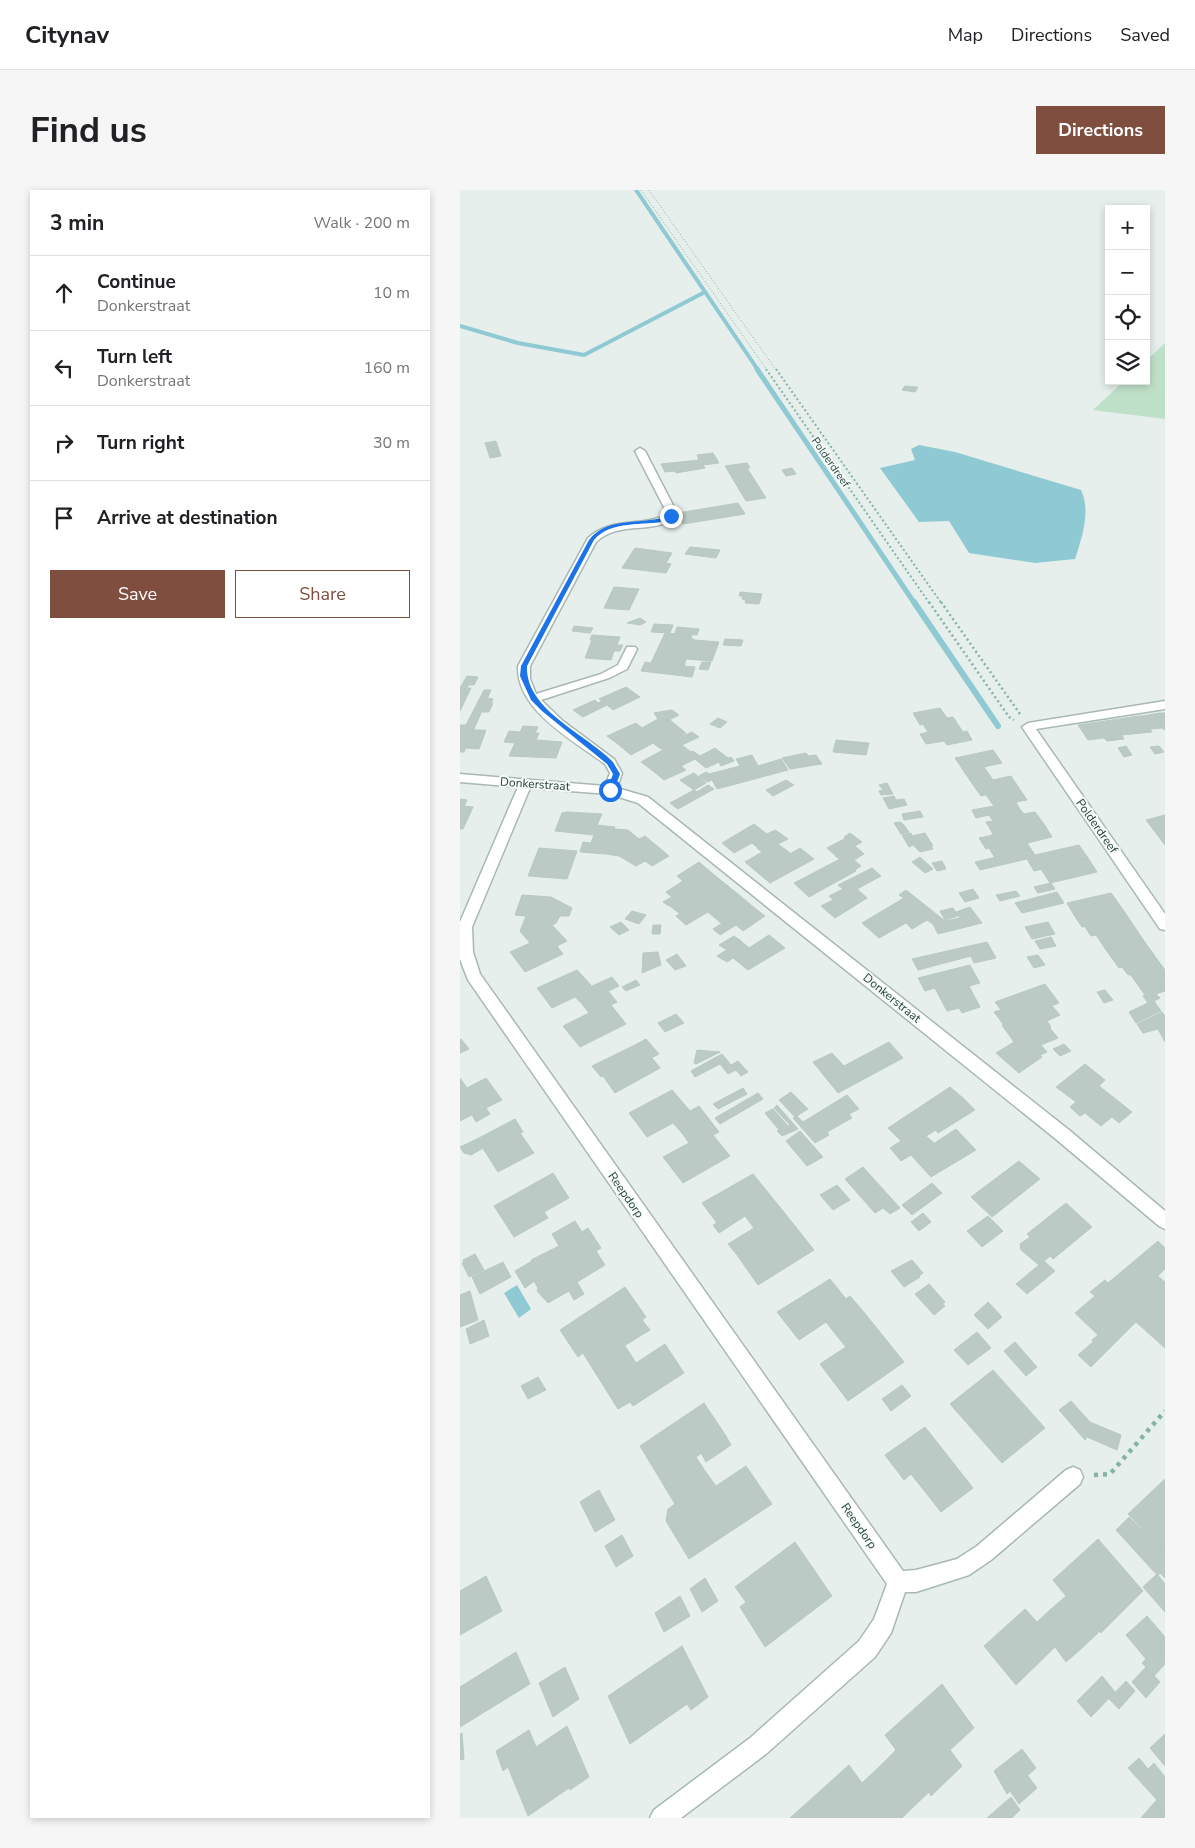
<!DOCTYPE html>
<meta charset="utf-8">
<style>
body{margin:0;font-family:"Nunito Sans",sans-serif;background:#f6f6f6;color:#202124}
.controls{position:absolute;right:15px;top:15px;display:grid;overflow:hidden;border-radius:0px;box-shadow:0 2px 8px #0003}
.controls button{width:45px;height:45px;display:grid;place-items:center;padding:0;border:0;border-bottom:1px solid #e0e0e0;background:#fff;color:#202124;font:25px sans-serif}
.stop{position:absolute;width:15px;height:15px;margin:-11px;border:4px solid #1a73e8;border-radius:50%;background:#fff}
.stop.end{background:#1a73e8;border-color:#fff;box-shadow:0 1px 5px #0008}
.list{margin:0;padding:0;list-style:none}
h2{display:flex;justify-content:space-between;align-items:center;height:65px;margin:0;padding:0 20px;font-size:21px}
h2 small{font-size:16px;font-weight:400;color:#757577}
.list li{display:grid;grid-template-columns:32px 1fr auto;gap:15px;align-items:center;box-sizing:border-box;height:75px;padding:0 20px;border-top:1px solid #e0e0e0}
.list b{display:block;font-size:19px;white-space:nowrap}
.list p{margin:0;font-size:16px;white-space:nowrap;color:#757577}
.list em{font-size:16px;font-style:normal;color:#757577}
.actions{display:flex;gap:10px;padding:15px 20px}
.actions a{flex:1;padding:11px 0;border:1px solid #7f4e3f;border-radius:0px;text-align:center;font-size:18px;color:#7f4e3f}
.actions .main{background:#7f4e3f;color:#fff}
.icon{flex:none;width:28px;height:28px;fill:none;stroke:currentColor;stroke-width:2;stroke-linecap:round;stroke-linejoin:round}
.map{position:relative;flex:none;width:705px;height:1628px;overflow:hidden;border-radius:0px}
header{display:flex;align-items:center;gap:30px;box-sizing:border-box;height:70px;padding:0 25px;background:#fff;border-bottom:1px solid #e0e0e0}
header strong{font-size:24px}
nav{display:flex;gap:28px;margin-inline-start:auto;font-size:18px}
.intro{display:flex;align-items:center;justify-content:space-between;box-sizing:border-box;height:120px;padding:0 30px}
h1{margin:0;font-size:35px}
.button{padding:12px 22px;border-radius:0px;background:#7f4e3f;color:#fff;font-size:18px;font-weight:700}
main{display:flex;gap:30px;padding:0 30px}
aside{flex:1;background:#fff;border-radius:0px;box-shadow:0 2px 8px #0003}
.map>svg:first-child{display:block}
</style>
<header>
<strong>Citynav</strong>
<nav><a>Map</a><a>Directions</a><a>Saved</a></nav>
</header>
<div class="intro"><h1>Find us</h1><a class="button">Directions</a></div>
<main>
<aside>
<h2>3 min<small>Walk · 200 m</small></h2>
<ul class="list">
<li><svg class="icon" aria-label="ahead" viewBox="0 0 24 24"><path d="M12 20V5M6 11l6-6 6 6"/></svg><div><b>Continue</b><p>Donkerstraat</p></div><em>10 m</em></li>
<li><svg class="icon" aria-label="left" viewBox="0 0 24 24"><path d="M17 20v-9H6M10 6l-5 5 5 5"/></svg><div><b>Turn left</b><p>Donkerstraat</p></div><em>160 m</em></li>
<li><svg class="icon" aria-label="right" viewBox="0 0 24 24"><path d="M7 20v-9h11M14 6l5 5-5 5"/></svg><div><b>Turn right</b></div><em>30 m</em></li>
<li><svg class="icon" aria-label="arrive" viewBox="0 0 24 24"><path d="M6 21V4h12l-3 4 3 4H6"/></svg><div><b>Arrive at destination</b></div></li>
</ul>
<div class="actions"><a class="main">Save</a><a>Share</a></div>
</aside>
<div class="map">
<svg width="705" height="1628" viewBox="0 0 705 1628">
<rect width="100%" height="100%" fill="#e6efeb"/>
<polygon fill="#bfe0c8" points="705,153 705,229 633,220 664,191 686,191 686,171"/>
<g fill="#8ec9d4">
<path d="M459 255 495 262 621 300C631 321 622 348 615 369L575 373 509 363 489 331 459 332 420 278 455 270 451 259Z"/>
<polygon points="57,1095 71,1119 59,1128 44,1103"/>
</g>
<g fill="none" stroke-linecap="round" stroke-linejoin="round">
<g stroke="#8ec9d4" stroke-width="4">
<polyline points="176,0 298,180"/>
<polyline points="0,136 58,153 124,165 245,102"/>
</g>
<polyline stroke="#8ec9d4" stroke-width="5" points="297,179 455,414"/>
<polyline stroke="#8ec9d4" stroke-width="6" points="454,412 538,536"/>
</g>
<g fill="#bbcac4" stroke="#b8c9c2">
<polygon points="445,196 456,197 458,197 455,202 442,200"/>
<polygon points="36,251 41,266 30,268 25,253"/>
<polygon points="253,263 259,273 243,275 245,278 216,283 215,281 205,282 201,274 239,270 237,265"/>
<polygon points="287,273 290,278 287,278 306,308 286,311 265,276"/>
<polygon points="332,278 336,284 326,286 322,280"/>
<polygon points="278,313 285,324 223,334 218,323"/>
<polygon points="230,357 260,360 256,368 225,364"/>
<polygon points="175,358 212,363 206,373 211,374 206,383 162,378"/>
<polygon points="154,397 179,399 169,420 144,418"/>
<polygon points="280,402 302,404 299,414 285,413 286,410 282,409 283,406 279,406"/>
<polygon points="180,428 186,432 180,435 167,433"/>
<polygon points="194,434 213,435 210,443 191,442"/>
<polygon points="114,436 133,438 130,443 112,441"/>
<polygon points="217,437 239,439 237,445 215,443"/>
<polygon points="205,443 232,445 231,448 235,450 259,452 252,471 226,469 224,476 235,477 232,487 181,481 185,472 191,473"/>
<polygon points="132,445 160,447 157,455 163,455 160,461 154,461 151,470 125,468 132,450 130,450"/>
<polygon points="265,449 283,450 281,456 263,455"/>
<polygon points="242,472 251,472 248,480 239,479"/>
<polygon points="7,486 18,487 14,495 8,495 7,498 11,498 0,521 0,498"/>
<polygon points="166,497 180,507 153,520 147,515 123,527 113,520 135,510 138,513 142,511 139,509"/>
<polygon points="24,500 31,500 4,562 0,562 0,535 6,535"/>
<polygon points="27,508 33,509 31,513 33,513 29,522 22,522"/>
<polygon points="480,518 487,528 493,527 503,542 507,541 512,550 487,555 484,551 466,554 460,544 468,542 463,534 460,535 453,523"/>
<polygon points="212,520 219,525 159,555 147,546 176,533 182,538 198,529 194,523"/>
<polygon points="700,523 705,523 705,540 702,538 691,539 682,526"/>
<polygon points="679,526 682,526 692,542 662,545 652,530"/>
<polygon points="258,528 267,532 260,538 250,534"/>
<polygon points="210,530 216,535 204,542 197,536"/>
<polygon points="652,530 664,549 647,551 644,548 628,550 618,535"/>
<polygon points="216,535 226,543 212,551 206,546 171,565 159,555 197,536 204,542"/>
<polygon points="63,536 78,537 75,543 79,543 76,550 102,552 96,568 49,566 55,553 44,552 49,541 60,542"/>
<polygon points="14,540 26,540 19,559 6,558"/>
<polygon points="232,542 239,547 222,555 231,562 193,581 181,572 203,560 198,557"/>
<polygon points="206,546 212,551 198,557 193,553"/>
<polygon points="376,550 409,553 406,565 373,562"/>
<polygon points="666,556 672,565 664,567 658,558"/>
<polygon points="699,556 704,562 695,564 690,557"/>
<polygon points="255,558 268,568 246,578 235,569 221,576 226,580 204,590 193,581 233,561 240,566"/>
<polygon points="533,560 542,573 524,577 529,584 509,589 495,568"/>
<polygon points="346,563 349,566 356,565 362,574 330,579 322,568"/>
<polygon points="292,565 298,576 321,569 328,580 257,599 252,590 247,592 239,586 246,582 249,584 280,576 276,569"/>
<polygon points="271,567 274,571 261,576 259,572"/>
<polygon points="234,583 246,593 234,600 220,590"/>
<polygon points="529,584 533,590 551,586 559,598 521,606 509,589"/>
<polygon points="326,590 334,595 313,606 306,600"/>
<polygon points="427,593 433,604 421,605 419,601 423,600 419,595"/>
<polygon points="248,595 254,599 218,619 210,613 234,600 237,602"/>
<polygon points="559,598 567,610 556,612 559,618 516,628 512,620 534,616 526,605"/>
<polygon points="434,606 436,610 444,609 447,615 429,619 423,608"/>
<polygon points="0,609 7,610 4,616 13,617 3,639 0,639"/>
<polygon points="559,618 564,624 575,622 584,634 530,646 533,644 526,632 533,631 529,625"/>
<polygon points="460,621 463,627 444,630 442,624"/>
<polygon points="107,622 142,624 137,635 155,637 149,655 131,653 134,645 95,641 102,623"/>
<polygon points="705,625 705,655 686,630"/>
<polygon points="440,632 443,634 449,642 441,644 434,633"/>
<polygon points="294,634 307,644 315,640 321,644 298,658 292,653 274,663 262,653"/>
<polygon points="584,634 592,647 567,653 571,659 535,668 529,658 526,659 519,648"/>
<polygon points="154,639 168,640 179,649 185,646 209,666 192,676 185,671 176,676 159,666 146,664"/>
<polygon points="390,643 402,652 376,666 367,658 386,648 384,647"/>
<polygon points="451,643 452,646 465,643 473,656 471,656 473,659 460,662 453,655 449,657 442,645"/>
<polygon points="321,644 328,649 318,654 330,663 298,683 285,672 302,662 297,658"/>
<polygon points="123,652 131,653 149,655 146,664 120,662"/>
<polygon points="619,655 628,668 574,681 567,669 520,680 515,672 571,659 575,665"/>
<polygon points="395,656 404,664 394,670 401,676 395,680 396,681 349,707 334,693 380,669 375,666"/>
<polygon points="79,658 117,661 107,689 68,686"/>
<polygon points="340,658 354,669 310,693 298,683"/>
<polygon points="460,667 473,679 465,683 452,672"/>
<polygon points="628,668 637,682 590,693 581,679"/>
<polygon points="482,671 486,679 477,681 472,673"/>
<polygon points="239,672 258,688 209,716 203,712 212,707 206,702 223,691 217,686"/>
<polygon points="412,678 421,686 397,699 407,708 375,728 361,716 373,710 369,706 383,699 378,695"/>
<polygon points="258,688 268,696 220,724 210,716"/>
<polygon points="591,693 595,699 578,703 574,697"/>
<polygon points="268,696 278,704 226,735 216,726"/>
<polygon points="513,699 519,708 505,712 499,703"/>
<polygon points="446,700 485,731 500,728 496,722 510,717 522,733 478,744 473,734 467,730 452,739 446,733 419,748 402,733 444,708 439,705"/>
<polygon points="556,701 560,706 540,711 536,705"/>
<polygon points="597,702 604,713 562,723 555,713"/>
<polygon points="651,703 659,714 614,725 607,713"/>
<polygon points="278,704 291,715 261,733 248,722"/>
<polygon points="62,705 91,707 112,718 109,726 100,726 96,733 92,735 60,741 66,726 55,725"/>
<polygon points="659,714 668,727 622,737 614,725"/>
<polygon points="291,715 305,726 283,741 276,735 260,745 253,739"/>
<polygon points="493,718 498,726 485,730 480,721"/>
<polygon points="172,721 186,725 179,734 165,729"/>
<polygon points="668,727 684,751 646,760 636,745 631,746 625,737"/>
<polygon points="161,732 169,740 159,745 150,737"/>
<polygon points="588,732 595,744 572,749 565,737"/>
<polygon points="92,735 107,751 97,756 103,764 65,782 50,762 70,753 60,741"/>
<polygon points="193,735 201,735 200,744 192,744"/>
<polygon points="309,745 325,758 288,780 273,768 267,772 257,766 281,751 289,758"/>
<polygon points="274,746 281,751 267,760 259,755"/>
<polygon points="591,747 596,756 580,759 575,751"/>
<polygon points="684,751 702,776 668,785 662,777 659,778 646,760"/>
<polygon points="527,752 536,768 514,773 511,766 458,780 452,769"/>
<polygon points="198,762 201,775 182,783 183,763"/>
<polygon points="217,764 226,776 215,780 206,770"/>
<polygon points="578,765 585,775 574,778 567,767"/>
<polygon points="510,775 520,793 478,804 475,798 465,801 458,788"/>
<polygon points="702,776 705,780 705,801 696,804 700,808 694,811 701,821 676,833 669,822 688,813 683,806 685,805 670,784"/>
<polygon points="117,780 131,795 130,797 152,787 159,796 122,814 115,807 92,818 77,798"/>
<polygon points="176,790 180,795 166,801 162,797"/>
<polygon points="585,794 599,813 543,834 534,822 541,820 535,812"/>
<polygon points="509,796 520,817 502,823 499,818 487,821 478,804"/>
<polygon points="645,800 653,810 644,813 637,802"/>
<polygon points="148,801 157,812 151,815 166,834 120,857 103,836 129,823 122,814"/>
<polygon points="592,816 600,825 587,831 591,837 554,852 542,835"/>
<polygon points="702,822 705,826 705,852 698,839 683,843 677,834"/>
<polygon points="216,824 224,833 205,842 198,833"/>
<polygon points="589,837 598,848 581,855 587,862 580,865 582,867 559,883 536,863 554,852"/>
<polygon points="1,849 9,859 0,863 0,850"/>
<polygon points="186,849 199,864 187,870 175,855"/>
<polygon points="429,852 443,868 378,903 353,872 372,863 384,876"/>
<polygon points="604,854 611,861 600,866 593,859"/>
<polygon points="175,855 187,870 192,868 200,878 155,903 143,886 141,887 132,876"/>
<polygon points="237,860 260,862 236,874 234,873"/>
<polygon points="262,864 271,875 278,871 288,882 281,886 276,880 268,884 260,874 235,887 231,881"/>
<polygon points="625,874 645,890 639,896 672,922 659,933 652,927 641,936 625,923 620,926 610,917 616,912 596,897"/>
<polygon points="0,888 7,898 26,888 42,910 0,931"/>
<polygon points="490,897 503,908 441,951 428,938"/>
<polygon points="283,898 287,904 258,919 253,914"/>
<polygon points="212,900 230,921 239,916 249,929 222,943 213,933 187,947 169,923"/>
<polygon points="331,902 348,919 335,927 319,910"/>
<polygon points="298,903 303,909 260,934 255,928"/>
<polygon points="387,905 399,919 389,924 392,928 367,942 369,945 355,953 333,928 337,926 343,932"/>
<polygon points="503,908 515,920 478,943 476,940 466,946 474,953 467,958 452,944"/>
<polygon points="317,915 338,939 322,946 317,941 319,940 305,923 313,919 328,936 330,935 314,918"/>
<polygon points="26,918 30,924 16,932 12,925"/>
<polygon points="55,929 63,942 60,943 74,963 38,982 17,949"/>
<polygon points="249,929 259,942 253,945 270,966 223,993 203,967 229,953 222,943"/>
<polygon points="496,939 516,960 471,987 451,965 441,971 430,958 452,944 467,958"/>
<polygon points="340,941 363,967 347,976 326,951"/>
<polygon points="17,949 23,958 11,965 4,963 0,957"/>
<polygon points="559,971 580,989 532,1027 511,1007"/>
<polygon points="403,977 440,1018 430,1024 423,1018 415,1023 385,989"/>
<polygon points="93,983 109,1008 84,1022 88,1028 54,1047 34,1016"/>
<polygon points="293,984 323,1021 294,1038 285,1026 259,1043 253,1035 257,1033 242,1013"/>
<polygon points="472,993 482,1003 452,1025 442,1015"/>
<polygon points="377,995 390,1010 373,1020 360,1005"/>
<polygon points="606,1013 632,1037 593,1069 590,1066 584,1071 595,1081 567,1104 556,1094 579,1075 561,1060 560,1054 570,1047 567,1044"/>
<polygon points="323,1021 354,1060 298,1095 277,1065 303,1050 294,1038"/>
<polygon points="463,1023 471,1032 459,1041 451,1032"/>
<polygon points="528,1026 543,1041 522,1057 507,1041"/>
<polygon points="115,1031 122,1042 128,1038 141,1058 136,1061 145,1075 117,1092 124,1104 114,1110 109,1101 88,1113 77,1101 78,1098 74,1091 81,1086 71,1070 99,1056 92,1044"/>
<polygon points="294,1038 303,1050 277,1065 268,1054"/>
<polygon points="698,1051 705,1058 705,1079 636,1143 615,1123 635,1106 630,1102 645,1090 648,1093"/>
<polygon points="15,1064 24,1080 9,1087 2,1073 4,1073 3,1070"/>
<polygon points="452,1070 463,1083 459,1086 460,1087 444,1097 431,1081"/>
<polygon points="72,1071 81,1086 65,1098 55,1081"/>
<polygon points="43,1072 51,1087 20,1104 12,1087"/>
<polygon points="698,1086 705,1092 705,1158 676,1132 631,1177 618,1165 633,1152 632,1150 638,1145 636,1143"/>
<polygon points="370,1089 386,1109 390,1106 407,1126 377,1146 366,1132 339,1150 317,1122"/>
<polygon points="469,1094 485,1112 482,1114 485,1116 474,1125 455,1104"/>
<polygon points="165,1097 186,1127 182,1130 190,1140 131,1176 123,1163 118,1167 100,1140"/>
<polygon points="10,1101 18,1130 0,1137 0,1105"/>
<polygon points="528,1112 542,1127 528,1139 514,1125"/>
<polygon points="407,1126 444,1172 388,1211 360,1174 386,1157 377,1146"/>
<polygon points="24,1130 29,1146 10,1154 6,1139"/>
<polygon points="517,1142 531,1158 508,1175 494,1160"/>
<polygon points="555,1152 577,1177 566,1186 544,1161"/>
<polygon points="205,1154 224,1183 173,1216 170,1212 158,1219 131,1176 165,1156 176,1173"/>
<polygon points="533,1180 585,1238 542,1273 490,1214"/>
<polygon points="78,1187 86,1200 68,1209 61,1196"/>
<polygon points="442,1195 451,1206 431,1221 422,1209"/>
<polygon points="611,1211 630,1232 661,1245 657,1260 627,1247 625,1250 599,1220"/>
<polygon points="244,1213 266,1246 236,1267 245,1281 209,1304 180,1256"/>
<polygon points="465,1237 513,1298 481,1322 451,1284 444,1290 425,1265"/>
<polygon points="266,1246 271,1255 246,1272 241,1263"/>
<polygon points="286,1276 312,1314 229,1369 206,1331 208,1319 215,1314 209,1304 245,1281 256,1296"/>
<polygon points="705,1289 705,1361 668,1324"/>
<polygon points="139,1300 155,1330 135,1342 120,1312"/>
<polygon points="669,1327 705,1361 705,1388 700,1383 698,1386 656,1340"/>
<polygon points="162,1345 173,1366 156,1377 145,1356"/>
<polygon points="638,1349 683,1401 641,1443 640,1441 622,1458 590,1420 606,1406 593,1390"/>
<polygon points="335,1352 372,1406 305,1457 280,1417 286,1412 275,1397"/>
<polygon points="697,1384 705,1394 705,1422 683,1397"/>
<polygon points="26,1386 42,1421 0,1445 0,1401"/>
<polygon points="245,1388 258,1411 242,1422 230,1399"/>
<polygon points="220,1406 230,1426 204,1442 195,1423"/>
<polygon points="565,1419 577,1432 590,1420 622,1458 606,1472 595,1457 556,1495 524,1456"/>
<polygon points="687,1426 705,1447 686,1469 666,1445"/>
<polygon points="705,1447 705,1468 696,1458"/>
<polygon points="222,1456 248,1507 231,1520 227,1514 170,1554 148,1506"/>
<polygon points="696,1458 705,1468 705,1474 694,1486 682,1473"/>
<polygon points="56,1462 70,1494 0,1537 0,1497"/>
<polygon points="105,1477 119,1509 93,1527 79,1493"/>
<polygon points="686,1477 700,1492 686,1508 672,1492"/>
<polygon points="642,1486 655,1502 631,1527 617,1511"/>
<polygon points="666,1491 675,1501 659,1519 649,1509"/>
<polygon points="482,1494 514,1538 490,1560 502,1576 471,1606 469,1602 448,1622 418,1578 436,1560 425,1545"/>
<polygon points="107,1536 129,1587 110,1600 109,1598 68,1626 48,1577 43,1581 36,1561 69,1540 76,1557"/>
<polygon points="2,1543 4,1569 0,1570 0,1544"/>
<polygon points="705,1544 705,1576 690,1558"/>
<polygon points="562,1559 576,1578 547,1604 534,1581"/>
<polygon points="679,1568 688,1579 694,1573 705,1587 705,1628 694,1613 697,1610 668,1578"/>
<polygon points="389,1575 402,1593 418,1578 448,1622 442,1628 330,1628"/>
<polygon points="568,1586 577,1598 559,1614 550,1601"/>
<polygon points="551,1607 560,1620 552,1628 527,1628"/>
<polygon points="694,1613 705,1628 681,1628"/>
</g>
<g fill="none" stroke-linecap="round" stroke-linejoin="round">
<g stroke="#a8b8b2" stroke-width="3">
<g id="minor">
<path d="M180 258 185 261 216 321V326C196 346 161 329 136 352L70 476V489L76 504 141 484 158 475 167 457H175L177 459 167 479 149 488 81 510 103 531 154 569 162 583 157 598 188 607 609 940 705 1021V1039L699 1036 597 950 178 613 149 604 70 598 12 737 13 762 20 784 443 1381 456 1380 497 1369 517 1356 606 1280 613 1277 620 1280 623 1287 620 1294 531 1370 509 1385 456 1402H445L431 1443 415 1467 306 1564 221 1628H190L194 1620 290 1548 399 1451 414 1429 427 1394 8 790 0 769V732L58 597 0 592V584L145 596 150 583 145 574C114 551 56 520 58 476L128 348C151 327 180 337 206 325V321L175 261Z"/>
<polygon points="705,511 705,519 576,539 705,724 705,740 700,739 562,537 568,533"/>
</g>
</g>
<g stroke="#86b3a5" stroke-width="1" stroke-dasharray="1 2" stroke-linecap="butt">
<polyline points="181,0 307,180"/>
<polyline points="189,0 316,180"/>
</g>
<g stroke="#86b3a5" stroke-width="2" stroke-dasharray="2 2.5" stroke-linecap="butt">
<polyline points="306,179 470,414"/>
<polyline points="316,179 482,414"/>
</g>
<g stroke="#86b3a5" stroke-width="2.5" stroke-dasharray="2 3" stroke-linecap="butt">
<polyline points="469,412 549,527 554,530"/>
<polyline points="481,412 560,524"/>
</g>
<polyline stroke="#86b3a5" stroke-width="4.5" stroke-dasharray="4 5" stroke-linecap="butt" points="634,1285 650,1284 705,1221"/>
<use href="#minor" fill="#fff" fill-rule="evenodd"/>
</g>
<path fill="#1a73e8" d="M211 325 213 326 207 331C184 336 150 330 134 350L67 476C65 520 126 544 153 572L160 584 154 600 150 602 147 600 153 584 147 574 82 521 71 510 60 486 61 476 129 350C148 325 184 336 211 325Z"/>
<g text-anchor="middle" stroke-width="4" stroke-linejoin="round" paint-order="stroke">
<g font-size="11" fill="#24423a" stroke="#f7fbf9">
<text transform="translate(371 272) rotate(55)" y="4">Polderdreef</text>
</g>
<g font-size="12" fill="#24423a" stroke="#f7fbf9">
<text transform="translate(75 594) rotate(4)" y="4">Donkerstraat</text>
<text transform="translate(637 636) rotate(55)" y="4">Polderdreef</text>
<text transform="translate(432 808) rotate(39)" y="4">Donkerstraat</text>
<text transform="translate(166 1005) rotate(55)" y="4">Reepdorp</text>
<text transform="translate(399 1336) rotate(55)" y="4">Reepdorp</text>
</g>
</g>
</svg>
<div class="controls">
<button>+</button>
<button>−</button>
<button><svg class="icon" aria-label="locate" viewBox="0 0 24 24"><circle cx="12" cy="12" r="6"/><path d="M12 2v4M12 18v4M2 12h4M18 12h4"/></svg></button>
<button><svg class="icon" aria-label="layers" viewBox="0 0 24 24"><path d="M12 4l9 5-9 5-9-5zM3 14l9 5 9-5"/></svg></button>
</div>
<div class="stop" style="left:150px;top:600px"></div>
<div class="stop end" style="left:211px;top:326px"></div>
</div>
</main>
